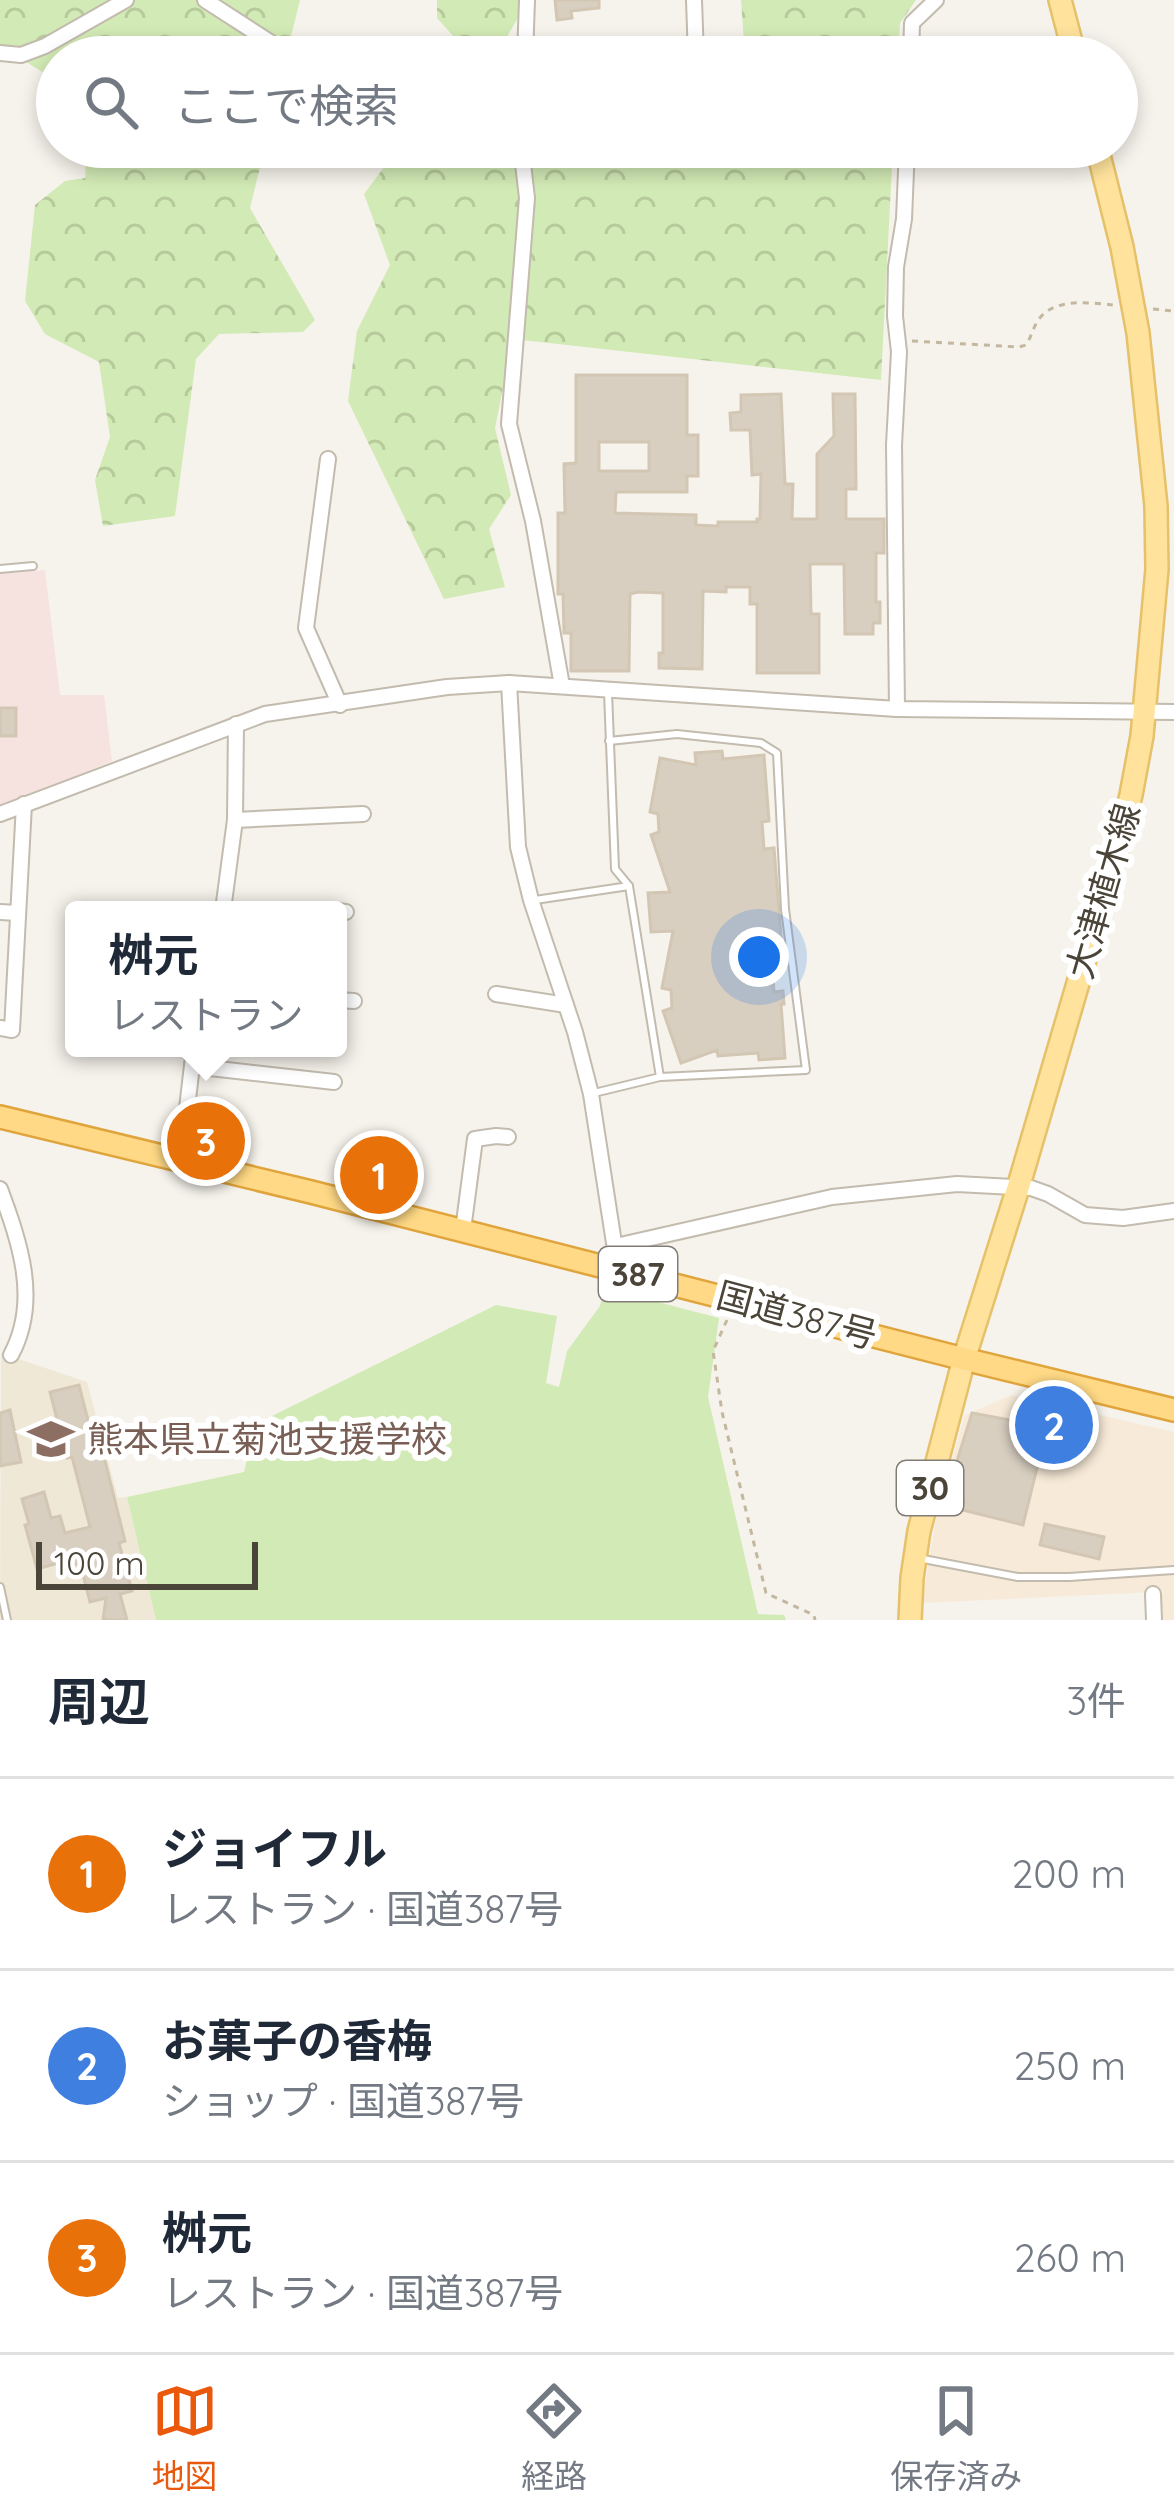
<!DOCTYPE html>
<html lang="ja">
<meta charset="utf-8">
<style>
body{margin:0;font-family:Quicksand,"Noto Sans JP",sans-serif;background:#f2f2f3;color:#1f2937}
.scale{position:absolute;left:36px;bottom:30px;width:222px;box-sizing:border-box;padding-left:12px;border:6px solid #4b4439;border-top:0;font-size:33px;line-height:42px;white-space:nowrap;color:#4b4439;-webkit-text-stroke:9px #fff;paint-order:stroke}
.you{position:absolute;left:759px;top:957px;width:42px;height:42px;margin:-30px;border:9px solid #fff;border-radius:50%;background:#1a73e8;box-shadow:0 0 0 18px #1a73e833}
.badge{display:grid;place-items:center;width:78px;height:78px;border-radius:50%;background:#ea580c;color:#fff;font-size:39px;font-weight:700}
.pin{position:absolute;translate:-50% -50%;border:6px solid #fff;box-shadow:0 3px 12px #0006}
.popup{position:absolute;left:65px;top:901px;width:282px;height:156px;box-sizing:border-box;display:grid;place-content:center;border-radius:12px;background:#fff;filter:drop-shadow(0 3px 9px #0005);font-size:39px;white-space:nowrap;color:#747a83}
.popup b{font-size:45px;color:#1f2937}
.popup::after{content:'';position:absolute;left:50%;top:100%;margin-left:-24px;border:24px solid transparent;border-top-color:#fff}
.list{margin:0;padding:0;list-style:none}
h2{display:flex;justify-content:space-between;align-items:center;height:156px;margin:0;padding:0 48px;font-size:51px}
h2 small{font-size:39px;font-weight:400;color:#747a83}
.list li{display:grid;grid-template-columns:78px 1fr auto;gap:36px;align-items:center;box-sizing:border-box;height:192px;padding:0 48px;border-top:3px solid #e0e1e3}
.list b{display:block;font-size:45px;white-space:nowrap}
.list p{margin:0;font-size:39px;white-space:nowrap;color:#747a83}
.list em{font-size:39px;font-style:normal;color:#747a83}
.icon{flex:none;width:66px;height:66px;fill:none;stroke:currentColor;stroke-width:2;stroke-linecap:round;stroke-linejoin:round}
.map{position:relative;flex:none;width:1174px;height:1620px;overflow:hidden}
.search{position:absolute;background:#fff;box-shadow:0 6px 18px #0003;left:36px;right:36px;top:36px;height:132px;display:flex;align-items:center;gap:30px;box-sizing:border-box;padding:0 42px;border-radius:66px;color:#747a83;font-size:45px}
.sheet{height:732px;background:#fff}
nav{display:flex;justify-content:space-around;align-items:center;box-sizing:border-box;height:168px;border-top:3px solid #e0e1e3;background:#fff;font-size:33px;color:#747a83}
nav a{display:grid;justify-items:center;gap:6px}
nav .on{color:#ea580c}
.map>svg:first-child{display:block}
</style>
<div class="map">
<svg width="1174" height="1620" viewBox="0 0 1174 1620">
<defs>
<pattern id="forest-crowns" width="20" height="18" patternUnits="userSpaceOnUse" patternTransform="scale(3)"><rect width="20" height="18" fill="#d2eab5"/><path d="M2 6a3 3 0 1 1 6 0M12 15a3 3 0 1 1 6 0" fill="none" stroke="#b6ca9c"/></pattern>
</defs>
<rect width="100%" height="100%" fill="#f6f3ec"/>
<polygon fill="#f7ead8" points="1012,1395 1174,1432 1174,1620 1157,1620 1155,1592 922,1603 937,1513 965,1415"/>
<polygon fill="#efe8d6" points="1,1353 87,1382 118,1498 127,1497 156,1620 0,1620"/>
<polygon fill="#f6e3e0" points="45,570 60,695 104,695 112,761 0,809 0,574"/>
<polygon fill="#d2eab5" points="604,1288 719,1318 708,1397 758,1614 784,1615 786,1620 156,1620 127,1497 244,1472 253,1433 270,1417 496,1305 557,1316 546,1383 559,1387 567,1351 600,1306"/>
<g fill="url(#forest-crowns)">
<polygon points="0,0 300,0 286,57 57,57 57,81 0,46"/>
<polygon points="437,0 523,0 522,11 495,57 472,57 437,18"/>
<polygon points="741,0 916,0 900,23 898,57 745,57"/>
<polygon points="87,147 265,147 250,208 315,320 303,332 219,334 196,359 175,516 103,526 95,480 110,437 99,362 45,334 25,301 35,205 65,181 85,178"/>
<polygon points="399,147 435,147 470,167 523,147 893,147 881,380 513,339 495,428 511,495 489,529 505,587 444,599 348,401 357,331 390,265 364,194"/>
</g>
<g fill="#d8cfc1" stroke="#d3c7b4" stroke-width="3" fill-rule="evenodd">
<polygon points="555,0 599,0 599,8 571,11 572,18 557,20"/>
<path d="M576 375H687V435H698V476H687V492H616L615 513 696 515V525L718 526V522H757V519H760L761 474 752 475 750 430H731L730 413 741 412V395L781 394 785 484H793L792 519H817V454L834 436 833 394H855L856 489H846V519H884V553H876V602H880V623H873V634H845L844 564H810L811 614H819V673H757V604H750V587H726V592L703 591 702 669 659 668V653H663V593L638 592 630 594 629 671H571V633H564L563 594H558V513H565L564 464 576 463ZM599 442H649V471H599Z"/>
<rect x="0" y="708" width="16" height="28"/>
<polygon points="722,751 723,759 764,755 769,821 762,822 764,849 774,848 782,948 771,948 774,992 783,991 784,1004 781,1004 785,1058 759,1060 758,1053 718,1056 717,1050 681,1063 663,1011 672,1008 671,990 662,988 673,931 651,932 648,893 670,892 651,835 659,832 658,814 650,812 660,758 696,765 695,753"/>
<polygon points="367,1151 405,1158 398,1197 359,1189"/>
<polygon points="79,1385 96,1451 102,1449 125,1541 119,1543 132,1591 120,1594 127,1620 103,1620 106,1598 90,1602 80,1563 74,1565 73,1559 37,1569 25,1525 29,1524 22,1499 44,1492 51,1518 60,1516 65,1533 90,1527 72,1457 67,1458 50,1392"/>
<polygon points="10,1410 21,1462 0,1466 0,1413"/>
<polygon points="972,1413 1047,1427 1023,1525 962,1510 964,1501 946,1496"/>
<polygon points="1045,1524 1104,1537 1099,1559 1040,1545"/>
</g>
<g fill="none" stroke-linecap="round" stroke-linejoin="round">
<g stroke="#c2bbae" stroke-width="10">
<g id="service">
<polyline points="0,569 33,566"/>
<polyline points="608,692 615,869 629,886 660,1077"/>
<polyline points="535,900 629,886"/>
<polyline points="594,1093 660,1077 806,1070 785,909 777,753 761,743 677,734 609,741"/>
<polyline points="918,1558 1018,1577 1069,1577 1174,1570"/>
<polyline points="0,1587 7,1620"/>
</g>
</g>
<g stroke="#c2bbae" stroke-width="18">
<g id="minor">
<polyline points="205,0 293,57"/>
<polyline points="694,0 696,57"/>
<polyline points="0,53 21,55 45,46 126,0"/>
<polyline points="525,57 527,0"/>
<polyline points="911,57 912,23 936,0"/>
<polyline points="467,147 496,147"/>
<polyline points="521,147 527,198 509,424 533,521 562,686"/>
<polyline points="328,459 306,628 340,705"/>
<polyline points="509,683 518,847 531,900 575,1032 591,1094 618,1269"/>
<polyline points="897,709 894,445 899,352 895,316 896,267 904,219 907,147"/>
<polyline points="0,814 265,714 447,687 509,683 897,709 1174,712"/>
<polyline points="235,820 363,814"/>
<polyline points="223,910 235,820 236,724"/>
<polyline points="223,910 249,910"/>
<polyline points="338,911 346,912"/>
<polyline points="0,912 18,913"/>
<polyline points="496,994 566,1005"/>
<polyline points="338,1000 354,1001"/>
<polyline points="0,1028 12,1030 24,804"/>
<polyline points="192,1066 334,1082"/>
<polyline points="181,1160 194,1048"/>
<path d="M0 1189C20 1243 40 1301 11 1355"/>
<polyline points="463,1230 475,1139 496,1136 508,1137"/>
<polyline points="616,1246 832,1197 957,1184 1031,1188 1048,1194 1085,1215 1123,1218 1174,1211"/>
<polyline points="1153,1594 1154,1620"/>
</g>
</g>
<g stroke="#e6c16a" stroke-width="26">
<g id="primary">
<polyline points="1060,0 1075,57"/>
<polyline points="910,1620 912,1578 919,1531 964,1359 1018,1188 1115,857 1131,795 1142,736 1157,569 1156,506 1138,333 1122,247 1097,147"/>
</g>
</g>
<g stroke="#e0a43c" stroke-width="26">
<polyline id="trunk" points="0,1117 311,1192 964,1359 1174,1410"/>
</g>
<g stroke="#c4b79f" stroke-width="3" stroke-dasharray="6 6" stroke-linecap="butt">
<polyline points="1153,309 1174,311"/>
<path d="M912 341 1019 347 1026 345C1032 336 1033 327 1039 319 1056 297 1090 303 1114 305"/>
<polyline points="727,1320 713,1351 722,1412 766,1593 814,1615 815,1620"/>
</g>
<use href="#service" stroke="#fff" stroke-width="6"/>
<use href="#minor" stroke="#fff" stroke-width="14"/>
<use href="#primary" stroke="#ffe39c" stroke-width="21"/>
<use href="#trunk" stroke="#ffd985" stroke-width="21"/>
</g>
<defs>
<g id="school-bare" transform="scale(3.6)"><path d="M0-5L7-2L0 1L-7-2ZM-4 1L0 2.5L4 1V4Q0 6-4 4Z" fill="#8d6e63" stroke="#fff" stroke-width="2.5" paint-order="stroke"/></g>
</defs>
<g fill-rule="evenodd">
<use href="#school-bare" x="51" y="1439"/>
</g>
<g text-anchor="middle" stroke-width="12" stroke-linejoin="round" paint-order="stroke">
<g fill="#fff" stroke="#817c74" stroke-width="3">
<rect x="599" y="1247" width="78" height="54" rx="9"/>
<rect x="897" y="1461" width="66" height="54" rx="9"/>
</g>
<g font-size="33" font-weight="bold" fill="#4b4439">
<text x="638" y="1286">387</text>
<text x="930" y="1500">30</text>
</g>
<g font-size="36" fill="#4b4439" stroke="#fff">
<text transform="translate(1103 891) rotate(-74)" y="13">大津植木線</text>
<text transform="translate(797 1315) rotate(15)" y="13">国道387号</text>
</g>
<g font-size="36" fill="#785e54" stroke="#fff" text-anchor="start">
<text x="87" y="1452">熊本県立菊池支援学校</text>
</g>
</g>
</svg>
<div class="scale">100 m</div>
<div class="you"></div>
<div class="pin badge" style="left:379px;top:1175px;background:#e8710a">1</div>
<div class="pin badge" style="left:1054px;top:1425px;background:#3f7fe0">2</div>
<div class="pin badge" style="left:206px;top:1141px;background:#e8710a">3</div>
<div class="popup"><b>桝元</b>レストラン</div>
<div class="search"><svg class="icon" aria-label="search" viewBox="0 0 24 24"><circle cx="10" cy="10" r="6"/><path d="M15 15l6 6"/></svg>ここで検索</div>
</div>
<section class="sheet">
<h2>周辺<small>3件</small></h2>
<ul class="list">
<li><span class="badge" style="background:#e8710a">1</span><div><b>ジョイフル</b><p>レストラン · 国道387号</p></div><em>200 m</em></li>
<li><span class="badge" style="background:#3f7fe0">2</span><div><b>お菓子の香梅</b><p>ショップ · 国道387号</p></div><em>250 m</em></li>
<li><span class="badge" style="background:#e8710a">3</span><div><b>桝元</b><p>レストラン · 国道387号</p></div><em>260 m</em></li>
</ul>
</section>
<nav>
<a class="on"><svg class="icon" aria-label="map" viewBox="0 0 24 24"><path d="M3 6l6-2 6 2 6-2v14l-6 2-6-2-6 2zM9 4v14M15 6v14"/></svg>地図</a>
<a><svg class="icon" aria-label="directions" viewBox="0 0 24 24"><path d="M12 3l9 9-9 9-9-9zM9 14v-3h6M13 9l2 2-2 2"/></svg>経路</a>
<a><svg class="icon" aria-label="saved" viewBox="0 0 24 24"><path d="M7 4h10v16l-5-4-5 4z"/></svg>保存済み</a>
</nav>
